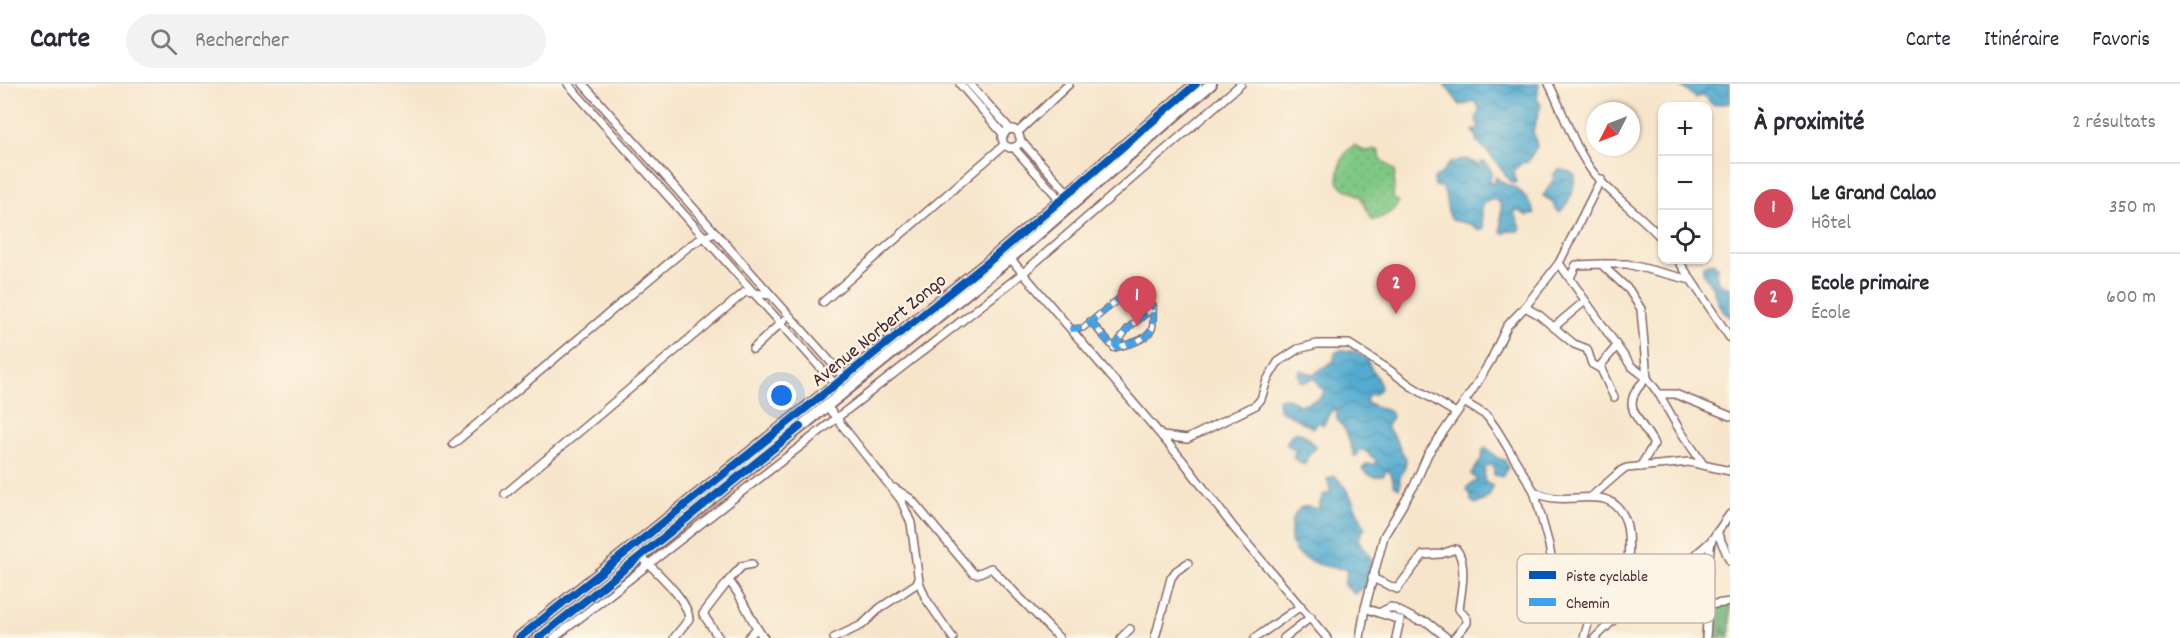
<!DOCTYPE html>
<html lang="fr">
<meta charset="utf-8">
<style>
body{margin:0;font-family:Dekko,sans-serif;background:#f2f2f3;color:#2b2b33}
.controls{position:absolute;right:18px;top:18px;display:grid;overflow:hidden;border-radius:12px;box-shadow:0 2px 4px #0004}
.controls button{width:54px;height:54px;display:grid;place-items:center;padding:0;border:0;border-bottom:2px solid #e1e1e2;background:#fff;color:#2b2b33;font:30px sans-serif}
.compass{position:absolute;left:1586px;top:18px;width:54px;height:54px;border-radius:50%;background:#fff;box-shadow:0 2px 4px #0004;rotate:228deg}
.you{position:absolute;left:782px;top:312px;width:21px;height:21px;margin:-15px;border:4px solid #fff;border-radius:50%;background:#1a73e8;box-shadow:0 0 0 9px #1a73e833}
.badge{display:grid;place-items:center;width:39px;height:39px;border-radius:50%;background:#d1495b;color:#fff;font-size:20px;font-weight:700}
.pin{position:absolute;translate:-50% -50px;filter:drop-shadow(0 2px 3px #0008)}
.pin::after{content:'';position:absolute;top:32px;width:21px;height:18px;background:inherit;clip-path:polygon(0 0,100% 0,50% 100%)}
.list{margin:0;padding:0;list-style:none}
h2{display:flex;justify-content:space-between;align-items:center;height:78px;margin:0;padding:0 24px;font-size:26px}
h2 small{font-size:20px;font-weight:400;color:#7c7c81}
.list li{display:grid;grid-template-columns:39px 1fr auto;gap:18px;align-items:center;box-sizing:border-box;height:90px;padding:0 24px;border-top:2px solid #e1e1e2}
.list b{display:block;font-size:22px;white-space:nowrap}
.list p{margin:0;font-size:20px;white-space:nowrap;color:#7c7c81}
.list em{font-size:20px;font-style:normal;color:#7c7c81}
.icon{flex:none;width:33px;height:33px;fill:none;stroke:currentColor;stroke-width:2;stroke-linecap:round;stroke-linejoin:round}
.map{position:relative;flex:none;width:1730px;height:554px;overflow:hidden}
header{display:flex;align-items:center;gap:36px;box-sizing:border-box;height:84px;padding:0 30px;background:#fff;border-bottom:2px solid #e1e1e2}
header strong{font-size:28px}
nav{display:flex;gap:33px;margin-inline-start:auto;font-size:21px}
.search{width:420px;height:54px;background:#f2f2f3;display:flex;align-items:center;gap:15px;box-sizing:border-box;padding:0 21px;border-radius:33px;color:#7c7c81;font-size:22px}
main{display:flex}
aside{flex:1;background:#fff}
.map>svg:first-child{display:block}
</style>
<header>
<strong>Carte</strong>
<div class="search"><svg class="icon" aria-label="search" viewBox="0 0 24 24"><circle cx="10" cy="10" r="6"/><path d="M15 15l6 6"/></svg>Rechercher</div>
<nav><a>Carte</a><a>Itinéraire</a><a>Favoris</a></nav>
</header>
<main>
<div class="map">
<svg width="1730" height="554" viewBox="0 0 1730 554">
<defs>
<pattern id="grass-dots" width="8" height="8" patternUnits="userSpaceOnUse" patternTransform="scale(1.5)"><rect width="8" height="8" fill="#7ec784"/><path d="M2 2h.1M6 6h.1" fill="none" stroke="#6eaa72" stroke-width="1.8" stroke-linecap="round"/></pattern>
<pattern id="forest-firs" width="22" height="20" patternUnits="userSpaceOnUse" patternTransform="scale(1.5)"><rect width="22" height="20" fill="#66ac72"/><path d="M5 1l3.5 6h-7zM16 11l3.5 6h-7z" fill="#568b5e"/></pattern>
<pattern id="water-waves" width="16" height="10" patternUnits="userSpaceOnUse" patternTransform="scale(1.5)"><rect width="16" height="10" fill="#52acd0"/><path d="M0 5q4-4 8 0t8 0" fill="none" stroke="#468ba9"/></pattern>
</defs>
<rect width="100%" height="100%" fill="#fcf5e5"/>
<filter id="ink" filterUnits="userSpaceOnUse"><feTurbulence type="fractalNoise" baseFrequency=".0167" numOctaves="2"/><feDisplacementMap in="SourceGraphic" scale="12" xChannelSelector="R" yChannelSelector="G"/><feConvolveMatrix kernelMatrix="1 2 1 2 8 2 1 2 1" color-interpolation-filters="sRGB"/></filter>
<filter id="wash" filterUnits="userSpaceOnUse"><feTurbulence type="fractalNoise" baseFrequency=".008" numOctaves="4" result="noise"/><feDisplacementMap in="SourceGraphic" scale="24" xChannelSelector="R" yChannelSelector="G"/><feGaussianBlur stdDeviation="1.35" result="paint"/><feColorMatrix in="noise" values="0 0 0 0 0 0 0 0 0 0 0 0 0 0 0 0 0 1.4 0 .05"/><feComposite in="paint" operator="in"/></filter>
<g filter="url(#wash)">
<rect width="100%" height="100%" fill="#f7e5cb"/>
<path fill="url(#grass-dots)" stroke="#647358" stroke-width="1.5" d="M1354 61 1364 67 1378 66 1381 76 1395 86 1393 115 1399 118C1395 126 1381 136 1372 136L1360 112 1344 104 1338 98C1339 82 1341 71 1354 61Z"/>
<polygon fill="url(#forest-firs)" stroke="#58664e" stroke-width="1.5" points="1730,521 1730,554 1708,554 1710,522"/>
<g fill="url(#water-waves)" stroke="#4e667e" stroke-width="1.5">
<polygon points="1444,0 1539,0 1537,15 1541,21 1533,47 1537,62 1527,79 1523,78 1514,86 1516,99 1512,99 1489,69 1476,57 1477,54 1473,47 1479,44 1476,35 1479,27 1478,21 1473,17 1468,20 1460,21"/>
<polygon points="1679,0 1730,0 1730,19 1713,21 1703,11 1695,14"/>
<path d="M1466 75 1478 81 1482 78 1486 79 1492 88 1489 98 1493 100 1496 93C1506 104 1508 99 1517 105 1526 111 1531 120 1535 129L1528 132 1516 126 1514 129 1521 143 1519 147H1509L1503 150 1501 148V123L1498 116C1478 113 1481 131 1484 144L1480 147 1470 140 1452 136C1444 126 1449 113 1442 103L1434 102V95L1442 89 1450 78 1456 79 1459 76Z"/>
<path d="M1559 85 1570 88 1575 92C1574 105 1571 118 1560 128L1556 126 1552 117 1543 112 1554 95 1553 91Z"/>
<path d="M1714 179 1717 183C1715 197 1717 199 1730 204V233C1718 225 1717 215 1712 203 1708 195 1701 190 1703 181Z"/>
<path d="M1341 266 1357 268 1367 275C1370 286 1378 291 1381 304L1375 310 1368 311 1366 318 1378 324 1390 327 1392 333 1386 343 1393 351 1406 375C1407 381 1401 390 1399 396L1401 399 1399 404 1394 401 1391 389 1386 386 1384 391C1374 395 1369 392 1362 385L1366 380H1374L1377 377 1364 366H1358L1357 372H1354L1346 347 1337 335V325C1329 326 1327 334 1324 341L1318 338 1313 344 1279 325 1278 315 1288 314 1299 321 1316 316 1323 311 1324 305 1319 303 1316 296 1312 294 1306 298 1300 297 1298 290 1300 286 1314 290 1334 277 1335 269Z"/>
<polygon points="1296,347 1306,352 1316,364 1309,370 1304,381 1293,373 1296,366 1286,360 1291,351"/>
<path d="M1486 363 1497 374 1505 376 1508 383 1502 393 1494 391V382L1490 381 1485 383 1484 397 1493 402C1490 412 1487 416 1476 420L1471 417V412L1466 406 1467 403 1477 396 1471 390 1482 375 1483 365Z"/>
<path d="M1335 392C1351 407 1355 425 1365 443L1358 456 1372 476 1366 502 1355 510 1344 501 1347 488 1344 485C1329 484 1312 480 1299 471 1287 463 1289 433 1300 424 1305 420 1313 424 1318 425L1323 411 1331 409 1327 395Z"/>
</g>
</g>
<g filter="url(#ink)">
<g fill="none" stroke-linecap="round" stroke-linejoin="round">
<g stroke="#876463" stroke-width="8">
<g id="pedestrian">
<polyline points="1090,237 1114,264"/>
<path d="M1070 245 1083 244 1126 209 1137 207 1153 221C1153 228 1154 239 1152 245 1147 257 1125 261 1114 264"/>
<polyline points="1114,264 1128,244 1148,228 1153,222"/>
</g>
</g>
<g stroke="#876463" stroke-width="10">
<g id="minor">
<polyline points="568,0 842,308"/>
<polyline points="583,0 845,294"/>
<polyline points="960,0 1003,50"/>
<polyline points="970,0 1010,45"/>
<path d="M1549 0C1564 29 1574 65 1595 91 1615 114 1642 132 1662 155"/>
<polyline points="1018,48 1069,0"/>
<polyline points="1021,57 1017,62 1010,64 1004,61 1002,54 1007,46 1013,45 1018,48 1021,57 1070,111"/>
<polyline points="1014,64 1062,118"/>
<polyline points="1010,174 1183,377 1234,444 1327,554"/>
<polyline points="1678,176 1730,254"/>
<polyline points="1559,179 1631,282 1647,294 1659,310 1679,345 1703,380"/>
<polyline points="1601,180 1627,180 1691,196"/>
<path d="M1570 194 1576 181 1601 180 1629 206 1641 225 1647 294C1617 322 1639 332 1654 360L1640 383"/>
<polyline points="823,218 1004,61"/>
<polyline points="1525,223 1539,231 1574,260 1587,265 1592,280 1601,285"/>
<polyline points="1554,243 1585,217"/>
<polyline points="753,265 784,236"/>
<polyline points="1659,310 1675,310 1730,332"/>
<polyline points="1614,313 1601,285 1601,281 1616,263"/>
<path d="M1464 318 1487 332 1497 346 1534 407C1565 428 1611 393 1626 438 1631 455 1627 472 1629 489 1629 498 1632 507 1635 516"/>
<polyline points="826,321 901,416 911,439 919,498 926,515 953,554"/>
<polyline points="1162,352 1187,355 1256,321 1261,315 1267,296 1278,278 1298,265 1317,260 1349,260 1388,285 1411,302 1456,329"/>
<polyline points="453,360 689,162 704,153 716,149"/>
<polyline points="894,404 911,415 973,489 977,490 991,484 1059,554"/>
<polyline points="1534,407 1549,461 1557,508 1566,518 1585,524 1591,529 1584,554"/>
<polyline points="505,410 745,208 771,211"/>
<polyline points="1591,413 1622,386 1627,384 1689,378 1730,387"/>
<polyline points="1717,448 1730,477"/>
<path d="M641 472C655 487 688 515 689 535L674 554"/>
<path d="M1372 494 1397 505 1423 471 1441 470 1456 465C1468 479 1461 508 1459 525L1467 535V539L1454 554"/>
<path d="M729 497C744 514 750 537 764 554"/>
<polyline points="1708,521 1730,518"/>
<polyline points="1365,524 1379,529 1391,523 1417,536 1427,538 1447,554"/>
<polyline points="1379,529 1400,536 1396,554"/>
<polyline points="554,554 1023,189 1241,0"/>
<polyline points="719,554 703,530 730,495 742,482 752,480"/>
<polyline points="748,554 756,545"/>
<polyline points="834,554 862,541 880,524 919,498"/>
<polyline points="1121,554 1130,545"/>
<polyline points="1155,554 1171,494 1176,487 1188,479"/>
<polyline points="1255,554 1301,522"/>
<polyline points="1284,554 1311,533"/>
<polyline points="1360,554 1365,524 1384,452 1414,402 1428,370 1474,304 1491,276 1507,242 1525,223 1559,179 1601,95"/>
<polyline points="1595,554 1651,499 1684,481 1711,457 1730,430"/>
<path d="M1706 554C1709 521 1706 489 1711 457"/>
</g>
</g>
<g stroke="#876463" stroke-width="14">
<g id="primary">
<polyline points="519,554 992,175 1196,0"/>
<polyline points="539,554 1010,174 1211,0"/>
</g>
</g>
<use href="#pedestrian" stroke="#fff" stroke-width="5"/>
<use href="#minor" stroke="#fff" stroke-width="7"/>
<use href="#primary" stroke="#fff" stroke-width="10"/>
<g stroke="#40a2eb" stroke-width="6" stroke-dasharray="12 6" stroke-linecap="butt">
<polyline points="1090,237 1114,264"/>
<path d="M1070 245 1083 244 1126 209 1137 207 1153 221C1153 228 1154 239 1152 245 1147 257 1125 261 1114 264"/>
<polyline points="1114,264 1128,244 1148,228 1153,221"/>
</g>
<g stroke="#fcf5e5" stroke-width="11">
<g id="cycleway">
<polyline points="519,554 992,175 1196,0"/>
<polyline points="539,554 800,343"/>
</g>
</g>
<use href="#cycleway" stroke="#0057b8" stroke-width="8"/>
</g>
</g>
<g text-anchor="middle" stroke-width="4.5" stroke-linejoin="round" paint-order="stroke">
<g font-size="20" fill="#4a1f2b" stroke="#fcf5e5">
<text transform="translate(878 245) rotate(-39)" y="7">Avenue Norbert Zongo</text>
</g>
</g>
<rect x="1517" y="470" width="198" height="69" rx="9" fill="#fcf5e5" stroke="#c7b5ad" stroke-width="1.5"/>
<rect x="1529" y="487" width="27" height="8" fill="#0057b8"/>
<rect x="1529" y="514" width="27" height="8" fill="#40a2eb"/>
<g font-size="16" fill="#4a1f2b">
<text x="1566" y="497">Piste cyclable</text>
<text x="1566" y="524">Chemin</text>
</g>
</svg>
<div class="controls">
<button>+</button>
<button>−</button>
<button><svg class="icon" aria-label="locate" viewBox="0 0 24 24"><circle cx="12" cy="12" r="6"/><path d="M12 2v4M12 18v4M2 12h4M18 12h4"/></svg></button>
</div>
<svg class="compass" viewBox="-18 -18 36 36"><path d="M0-13l5 13h-10z" fill="#e53935"/><path d="M0 13l5-13h-10z" fill="#7c7c81"/></svg>
<div class="you"></div>
<div class="pin badge" style="left:1137px;top:242px">1</div>
<div class="pin badge" style="left:1396px;top:230px">2</div>
</div>
<aside>
<h2>À proximité<small>2 résultats</small></h2>
<ul class="list">
<li><span class="badge">1</span><div><b>Le Grand Calao</b><p>Hôtel</p></div><em>350 m</em></li>
<li><span class="badge">2</span><div><b>Ecole primaire</b><p>École</p></div><em>600 m</em></li>
</ul>
</aside>
</main>
